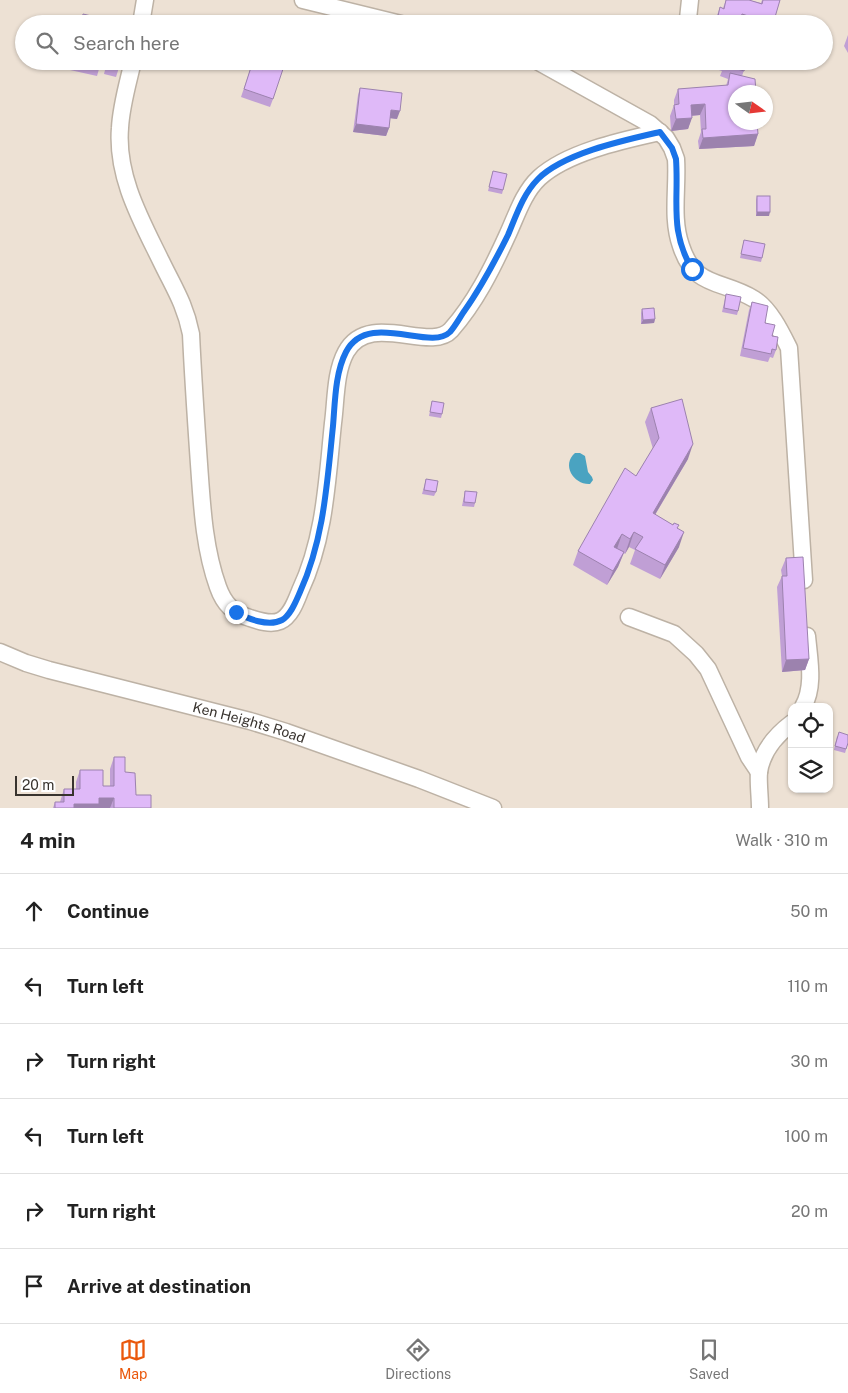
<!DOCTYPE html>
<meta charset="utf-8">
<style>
body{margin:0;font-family:"Public Sans",sans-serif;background:#f6f6f6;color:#222}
.controls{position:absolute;right:15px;bottom:15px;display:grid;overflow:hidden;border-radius:10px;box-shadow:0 1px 4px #0004}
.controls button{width:45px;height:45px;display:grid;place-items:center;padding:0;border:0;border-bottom:1px solid #e0e0e0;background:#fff;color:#222;font:25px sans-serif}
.compass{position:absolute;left:728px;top:85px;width:45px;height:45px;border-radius:50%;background:#fff;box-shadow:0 1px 4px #0004;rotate:104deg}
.scale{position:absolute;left:15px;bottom:12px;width:59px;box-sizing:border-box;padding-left:5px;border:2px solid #38332e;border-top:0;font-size:14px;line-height:18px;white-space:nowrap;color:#38332e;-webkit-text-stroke:4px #fff;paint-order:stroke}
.stop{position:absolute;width:15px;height:15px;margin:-11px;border:4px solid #1a73e8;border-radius:50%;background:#fff}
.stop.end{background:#1a73e8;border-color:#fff;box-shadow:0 1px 5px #0008}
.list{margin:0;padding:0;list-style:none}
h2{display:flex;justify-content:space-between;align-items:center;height:65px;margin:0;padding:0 20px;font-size:21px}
h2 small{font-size:16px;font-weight:400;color:#767676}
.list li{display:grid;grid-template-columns:32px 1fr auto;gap:15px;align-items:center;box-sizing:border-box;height:75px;padding:0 20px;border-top:1px solid #e0e0e0}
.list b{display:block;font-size:19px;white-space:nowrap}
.list em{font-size:16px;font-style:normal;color:#767676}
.icon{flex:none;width:28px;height:28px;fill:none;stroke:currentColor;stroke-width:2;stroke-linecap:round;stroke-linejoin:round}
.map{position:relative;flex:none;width:848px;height:808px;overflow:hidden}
.search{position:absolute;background:#fff;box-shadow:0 1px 4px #0004;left:15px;right:15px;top:15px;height:55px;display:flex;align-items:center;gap:12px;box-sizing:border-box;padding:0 18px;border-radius:28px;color:#767676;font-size:19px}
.sheet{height:515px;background:#fff}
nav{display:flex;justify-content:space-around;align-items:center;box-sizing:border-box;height:70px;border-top:1px solid #e0e0e0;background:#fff;font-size:14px;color:#767676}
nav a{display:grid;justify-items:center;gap:2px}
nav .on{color:#ea580c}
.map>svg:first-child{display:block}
</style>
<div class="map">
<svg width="848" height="808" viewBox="0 0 848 808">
<rect width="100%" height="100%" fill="#ede1d4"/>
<path fill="#4aa3c1" d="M575 453H580L585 456 588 472 592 477 593 480 590 484C574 485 561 465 575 453Z"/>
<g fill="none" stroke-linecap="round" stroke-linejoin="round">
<g stroke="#bdb2a5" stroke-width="19">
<g id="minor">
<polyline points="303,0 401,24"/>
<polyline points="688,19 690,0"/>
<polyline points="141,24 145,0"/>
<path d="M133 61C128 83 121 106 120 128 116 176 141 220 161 261 174 288 185 304 191 334 193 377 196 421 199 464 202 506 204 548 218 587 224 604 233 613 250 618 259 621 271 625 280 621 291 616 296 601 300 591 325 538 327 481 333 423 336 401 335 372 346 352 369 310 430 353 451 330 475 303 492 269 507 236 516 217 523 193 539 178 567 152 624 140 660 132"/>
<path d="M537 61 650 124 666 138 672 148 676 159C678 188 671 218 681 246 695 289 721 279 754 299 770 309 781 332 789 348L804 580"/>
<polyline points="629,617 674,634 696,654 708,669 749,757 759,772"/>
<path id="s1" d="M0 652 26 663 49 670 250 721 286 732 419 779 493 808"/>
<path d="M803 707C815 686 809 659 807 636"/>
<path d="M760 808C760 797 758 781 759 772 762 752 776 735 792 723"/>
</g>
</g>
<use href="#minor" stroke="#fff" stroke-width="16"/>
</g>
<g fill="#c09fd5">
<polygon points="726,0 749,0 761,3 762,0 780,0 773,24 714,24 720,7 723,8"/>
<polygon points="848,35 848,53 844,46"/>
<polygon points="72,61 121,61 116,77 104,74 105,70 99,69 97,76 70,70"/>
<polygon points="229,61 248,61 246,68"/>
<polygon points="253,61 273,99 270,107 241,97"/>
<polygon points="702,61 747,61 742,76 758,134 754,146 699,149 698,141 701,132 700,115 692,116 688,129 671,131 670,116 674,105 674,100 678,89 726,86 728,79 720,76 722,71 709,67 710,64"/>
<polygon points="360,88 397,119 390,118 389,128 386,136 353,132 358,95"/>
<polygon points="493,171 503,190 502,194 488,191"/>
<polygon points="757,196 769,216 756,216 756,200"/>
<polygon points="744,240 762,258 761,262 740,258"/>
<polygon points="726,294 738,311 737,315 722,312"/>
<polygon points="752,302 772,336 776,350 773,358 770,357 768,362 740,356 749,310"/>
<polygon points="642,309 655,319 654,323 641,324 641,313"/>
<polygon points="432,401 442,414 441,418 429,416"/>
<polygon points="651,408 688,459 655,515 678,528 679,547 660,579 630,564 635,550 629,547 625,554 624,553 618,567 607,585 573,565 578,551 636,476 653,449 645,422"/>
<polygon points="426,479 436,492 434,496 422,494"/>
<polygon points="465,491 475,503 474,507 462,506"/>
<polygon points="786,558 809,659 805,670 782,672 777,587 782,576 781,570"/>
<polygon points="837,736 848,743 845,753 834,750"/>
<polygon points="114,757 125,772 136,795 151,808 53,808 55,802 60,802 64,789 76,789 76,782 80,770 103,786 110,786 110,769"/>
</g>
<g fill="#9c82ae">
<polygon points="705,104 700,115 687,116 691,105"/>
<polygon points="391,110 400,111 397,119 389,118"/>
<polygon points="692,118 688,129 671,131 676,119"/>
<polygon points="356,124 389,128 386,136 353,132"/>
<polygon points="758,134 754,146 699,149 703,138"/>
<polygon points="757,212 770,212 769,216 756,216"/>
<polygon points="655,319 654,323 641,324 643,320"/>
<polygon points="693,444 688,459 647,528 653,513"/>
<polygon points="634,532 629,547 625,554 630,539"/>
<polygon points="684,532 679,547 660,579 665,565"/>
<polygon points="622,534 617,549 614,547"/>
<polygon points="624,552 618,567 607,585 613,571"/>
<polygon points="809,659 805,670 782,672 786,660"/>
<polygon points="99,798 114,798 110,808 72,808 74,804"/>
</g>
<g fill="#dfb9f8" stroke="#9c82ae">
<polygon points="726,0 749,0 762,4 763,0 780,0 773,24 742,14 739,24 719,24 721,17 718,16 720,7 724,9"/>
<polygon points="83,14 112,21 111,24 81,24"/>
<polygon points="73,61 101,61 100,68 73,62"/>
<polygon points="101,61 121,61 119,69 107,66 108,63"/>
<polygon points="240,61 248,61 247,64"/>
<polygon points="253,61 270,61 284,66 273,99 244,89"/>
<polygon points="725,61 747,61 744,71 724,65"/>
<polygon points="730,73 755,79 756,92 736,92 736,122 757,122 758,134 703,138 702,129 706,129 705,104 691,105 692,118 676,119 674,105 679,104 678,89 728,85"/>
<polygon points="360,88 402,93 400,111 391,110 389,128 356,124"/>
<polygon points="493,171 507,174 503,190 489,187"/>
<rect x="757" y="196" width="13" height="16"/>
<polygon points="744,240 765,244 762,258 741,254"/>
<polygon points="726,294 741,297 738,311 724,308"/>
<polygon points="752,302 768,306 765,323 775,325 772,336 778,337 776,350 772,349 771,354 743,348"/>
<polygon points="654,308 655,319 643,320 642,309"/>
<polygon points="682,399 693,444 653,513 673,525 674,523 679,525 677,528 684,532 665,565 635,549 643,537 634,532 630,539 622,534 614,547 624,552 613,571 578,551 625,468 636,476 659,438 651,408"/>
<polygon points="432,401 444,403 442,414 430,412"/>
<polygon points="426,479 438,481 436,492 424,490"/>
<polygon points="465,491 477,492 475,503 464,502"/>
<polygon points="803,557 809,659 786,660 782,576 787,576 786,558"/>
<polygon points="839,732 848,735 848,743 846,749 835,746"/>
<polygon points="114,757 125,757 125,772 135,773 136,795 151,795 151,808 114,808 114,798 99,798 99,804 74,804 74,808 55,808 55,802 64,802 64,789 80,789 80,770 103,770 103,786 114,786"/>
</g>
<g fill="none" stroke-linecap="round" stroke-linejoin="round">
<path stroke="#1a73e8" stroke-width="6" d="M236 612C247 619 269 627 282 620 291 615 296 601 300 592 324 539 327 483 333 426 335 403 335 373 346 352 368 310 430 352 450 332 456 325 460 317 465 310 482 286 495 261 508 235 516 216 523 194 538 179 564 153 625 140 660 132L672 148 676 159C679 201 669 230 692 269"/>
</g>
<g text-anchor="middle" stroke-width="4.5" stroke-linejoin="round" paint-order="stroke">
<g font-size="14" fill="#38332e" stroke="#fff">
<text dy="5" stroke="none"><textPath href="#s1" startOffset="259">Ken Heights Road</textPath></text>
</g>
</g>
</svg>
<div class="controls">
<button><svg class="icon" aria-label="locate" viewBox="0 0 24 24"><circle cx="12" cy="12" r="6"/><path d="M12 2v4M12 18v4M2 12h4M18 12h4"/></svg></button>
<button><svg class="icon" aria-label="layers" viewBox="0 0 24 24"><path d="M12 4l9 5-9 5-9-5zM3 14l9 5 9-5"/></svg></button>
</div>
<svg class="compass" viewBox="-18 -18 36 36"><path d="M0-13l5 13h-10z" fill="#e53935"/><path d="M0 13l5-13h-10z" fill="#767676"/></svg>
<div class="scale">20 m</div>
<div class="stop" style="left:692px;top:269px"></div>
<div class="stop end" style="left:236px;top:612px"></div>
<div class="search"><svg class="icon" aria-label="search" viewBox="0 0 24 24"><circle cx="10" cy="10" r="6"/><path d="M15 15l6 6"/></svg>Search here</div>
</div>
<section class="sheet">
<h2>4 min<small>Walk · 310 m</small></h2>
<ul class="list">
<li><svg class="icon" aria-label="ahead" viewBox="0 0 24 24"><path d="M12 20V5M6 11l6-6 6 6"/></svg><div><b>Continue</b></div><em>50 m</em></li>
<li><svg class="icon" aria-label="left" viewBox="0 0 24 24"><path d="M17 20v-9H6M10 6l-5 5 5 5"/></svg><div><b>Turn left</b></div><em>110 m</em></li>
<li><svg class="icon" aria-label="right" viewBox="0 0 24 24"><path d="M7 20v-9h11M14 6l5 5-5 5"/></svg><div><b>Turn right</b></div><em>30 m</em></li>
<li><svg class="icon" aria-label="left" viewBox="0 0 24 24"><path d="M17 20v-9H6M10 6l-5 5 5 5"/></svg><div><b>Turn left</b></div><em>100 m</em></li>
<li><svg class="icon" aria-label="right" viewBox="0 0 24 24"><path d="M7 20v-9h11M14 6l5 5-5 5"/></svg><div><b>Turn right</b></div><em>20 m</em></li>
<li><svg class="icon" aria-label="arrive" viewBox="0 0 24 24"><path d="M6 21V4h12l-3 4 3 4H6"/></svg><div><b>Arrive at destination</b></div></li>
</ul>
</section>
<nav>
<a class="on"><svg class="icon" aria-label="map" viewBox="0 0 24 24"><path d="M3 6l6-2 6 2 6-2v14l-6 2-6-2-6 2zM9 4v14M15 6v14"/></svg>Map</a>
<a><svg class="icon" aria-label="directions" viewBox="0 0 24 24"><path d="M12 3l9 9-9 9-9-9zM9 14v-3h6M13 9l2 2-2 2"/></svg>Directions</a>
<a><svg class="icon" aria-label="saved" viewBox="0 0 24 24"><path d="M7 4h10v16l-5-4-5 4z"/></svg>Saved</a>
</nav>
